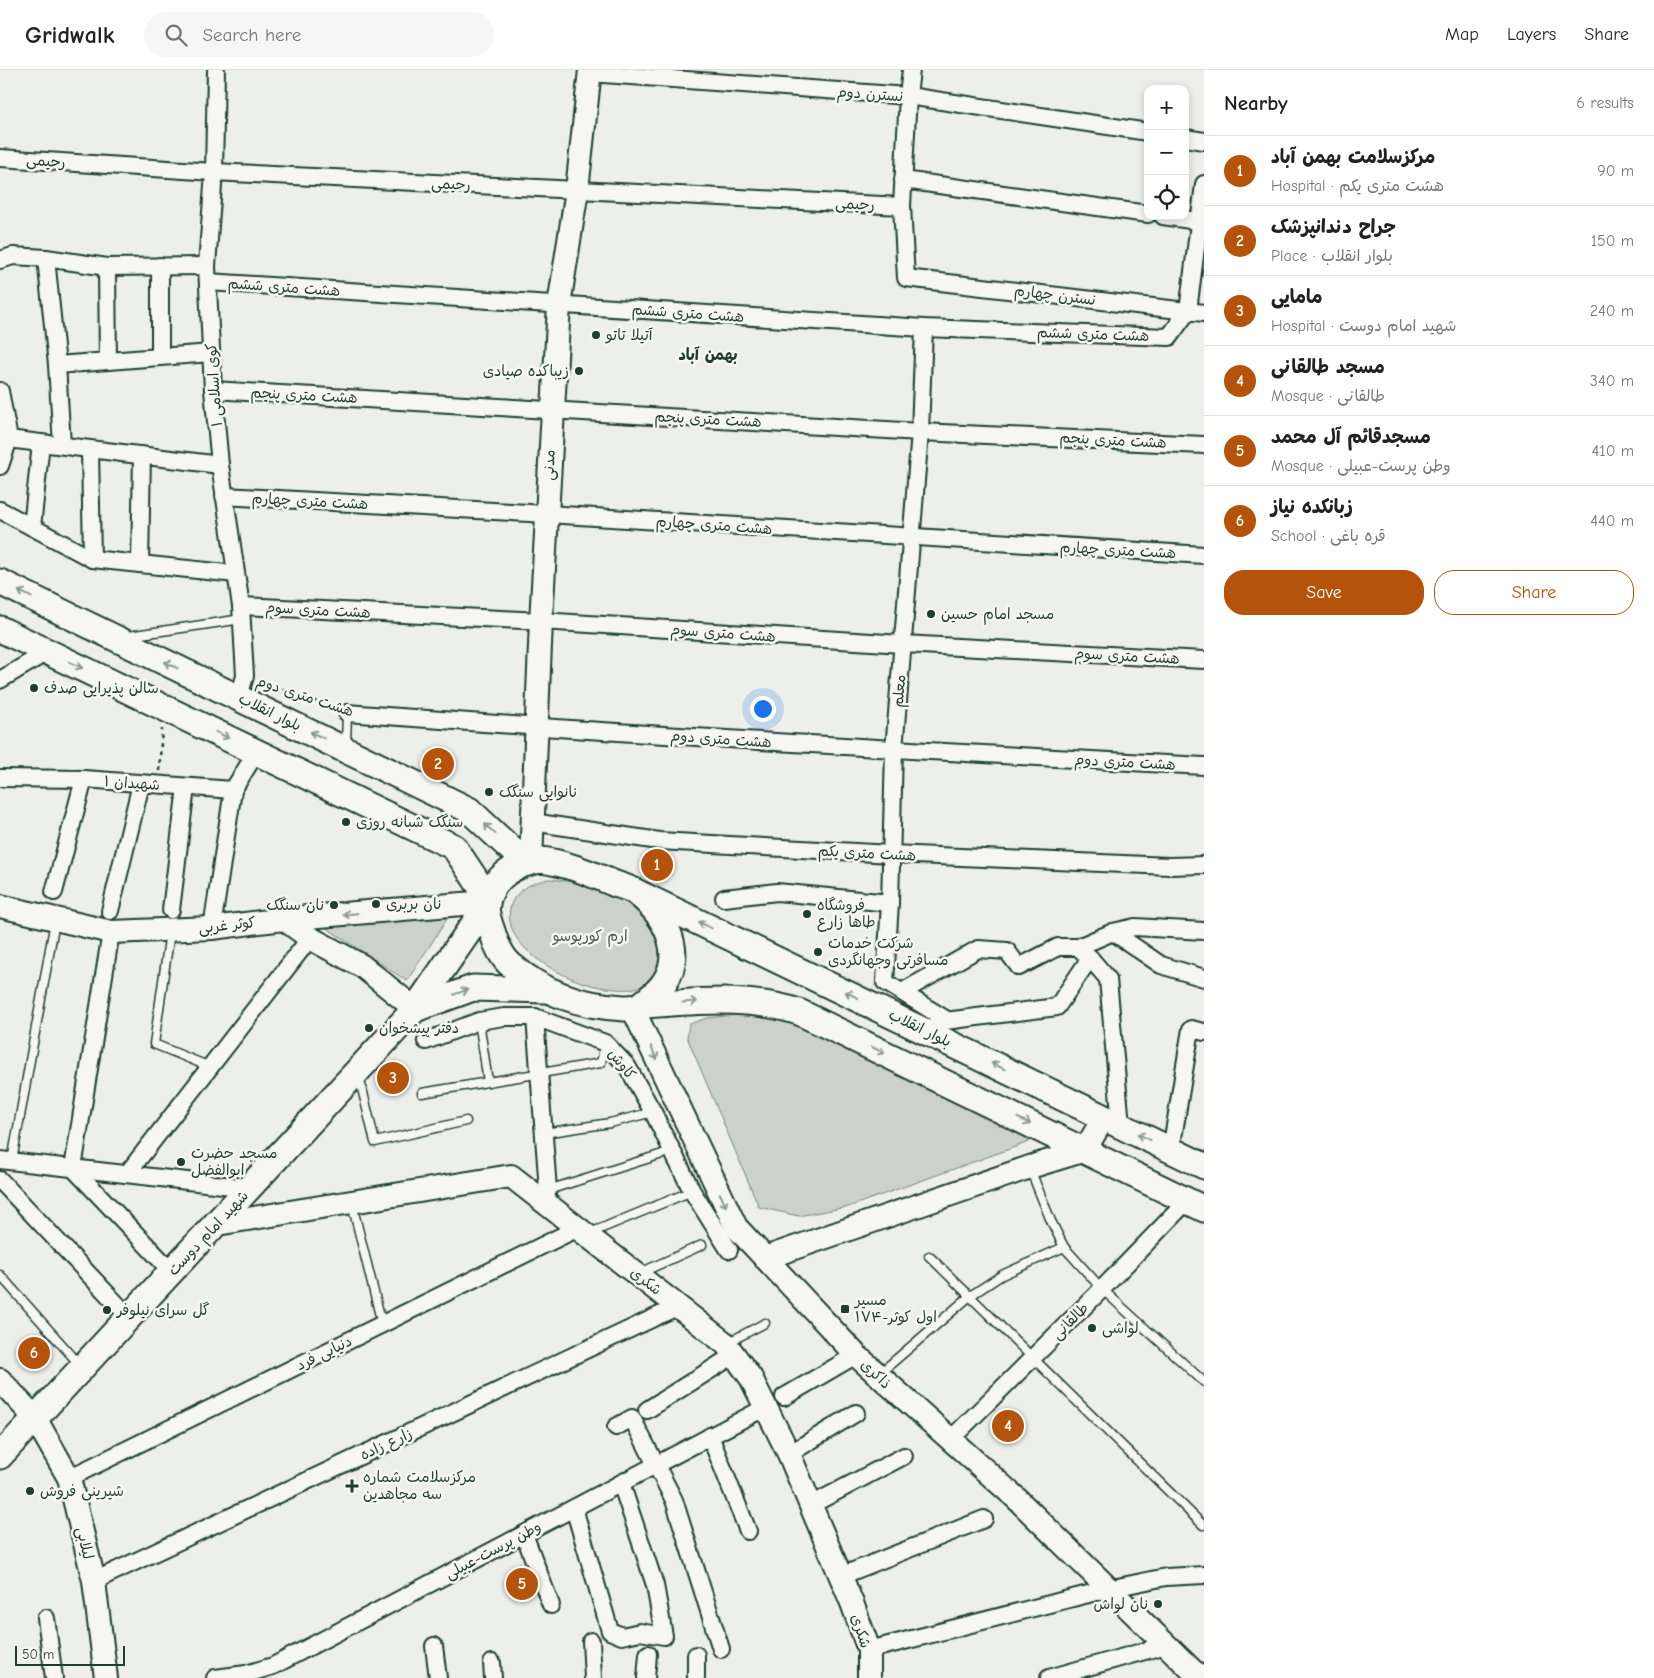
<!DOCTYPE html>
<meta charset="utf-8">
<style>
body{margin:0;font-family:"Comic Neue","Playpen Sans Arabic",sans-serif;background:#f6f6f6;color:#222}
.controls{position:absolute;right:15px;top:15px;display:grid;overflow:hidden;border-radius:10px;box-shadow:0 2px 8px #0003}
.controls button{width:45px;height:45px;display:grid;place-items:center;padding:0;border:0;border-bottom:1px solid #e0e0e0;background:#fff;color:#222;font:25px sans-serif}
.scale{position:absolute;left:15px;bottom:12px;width:110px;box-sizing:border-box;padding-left:5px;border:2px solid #1f3d34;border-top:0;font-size:14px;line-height:18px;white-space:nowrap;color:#1f3d34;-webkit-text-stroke:4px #f6f6f2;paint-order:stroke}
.you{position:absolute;left:762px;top:638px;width:18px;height:18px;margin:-12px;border:4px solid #fff;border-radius:50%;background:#1a73e8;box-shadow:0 0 0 8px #1a73e833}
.badge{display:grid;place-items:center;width:32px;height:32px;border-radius:50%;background:#b45309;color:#fff;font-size:16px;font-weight:700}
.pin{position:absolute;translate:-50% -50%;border:2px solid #fff;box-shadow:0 1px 5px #0006}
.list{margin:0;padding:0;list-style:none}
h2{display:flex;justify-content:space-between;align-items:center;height:65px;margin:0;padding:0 20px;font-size:21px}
h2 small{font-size:16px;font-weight:400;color:#767676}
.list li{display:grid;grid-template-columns:32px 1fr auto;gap:15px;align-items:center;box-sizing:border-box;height:70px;padding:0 20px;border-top:1px solid #e0e0e0}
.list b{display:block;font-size:19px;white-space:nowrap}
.list p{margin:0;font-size:16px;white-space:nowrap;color:#767676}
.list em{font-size:16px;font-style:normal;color:#767676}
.actions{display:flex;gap:10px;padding:15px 20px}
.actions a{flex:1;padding:11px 0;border:1px solid #b45309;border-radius:20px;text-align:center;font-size:18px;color:#b45309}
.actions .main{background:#b45309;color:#fff}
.icon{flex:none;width:28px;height:28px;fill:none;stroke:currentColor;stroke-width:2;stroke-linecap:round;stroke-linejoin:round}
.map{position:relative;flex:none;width:1204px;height:1608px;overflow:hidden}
header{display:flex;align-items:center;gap:30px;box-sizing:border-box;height:70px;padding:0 25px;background:#fff;border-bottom:1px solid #e0e0e0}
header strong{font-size:24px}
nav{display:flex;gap:28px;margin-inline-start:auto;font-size:18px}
.search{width:350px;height:45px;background:#f6f6f6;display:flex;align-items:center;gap:12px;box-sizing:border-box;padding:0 18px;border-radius:28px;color:#767676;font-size:19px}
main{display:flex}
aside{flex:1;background:#fff}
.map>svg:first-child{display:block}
</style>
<header>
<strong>Gridwalk</strong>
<div class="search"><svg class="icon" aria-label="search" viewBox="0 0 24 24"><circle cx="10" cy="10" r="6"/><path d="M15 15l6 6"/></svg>Search here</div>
<nav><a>Map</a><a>Layers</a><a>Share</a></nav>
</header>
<main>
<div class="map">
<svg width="1204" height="1608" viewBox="0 0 1204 1608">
<rect width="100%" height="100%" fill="#edefea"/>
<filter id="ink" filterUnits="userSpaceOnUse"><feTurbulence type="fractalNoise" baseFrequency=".02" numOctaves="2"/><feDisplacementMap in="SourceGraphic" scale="10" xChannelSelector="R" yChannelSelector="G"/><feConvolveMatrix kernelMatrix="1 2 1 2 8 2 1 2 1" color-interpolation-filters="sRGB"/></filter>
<g filter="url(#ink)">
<g fill="#cbd2cc" stroke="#758880">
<path d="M549 809C581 811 628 826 649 851 653 855 661 873 662 878 665 892 651 913 638 917 629 921 616 919 607 918 572 915 494 877 512 832 519 817 535 812 549 809Z"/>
<polygon points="449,846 407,911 322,855"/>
<polygon points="745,944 792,952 1031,1068 1029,1072 848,1137 798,1146 759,1137 687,967 689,954 707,948"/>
</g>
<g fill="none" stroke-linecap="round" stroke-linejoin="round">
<g stroke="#1f3d34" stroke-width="11">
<g id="lane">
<polyline points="128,566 242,549"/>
<polyline points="346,676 347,643"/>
<polyline points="170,862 154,974 210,997"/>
<polyline points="479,951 488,1012"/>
<polyline points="359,1006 375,1072 466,1051"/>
<polyline points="422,1023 601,993 605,973"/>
<polyline points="544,1063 610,1053 653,1042"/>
<polyline points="12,1091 55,851"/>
<polyline points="1030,1099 1051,1151 1064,1177 1102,1219 1204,1312"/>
<polyline points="548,1120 672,1081"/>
<polyline points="352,1134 382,1254"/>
<polyline points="590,1163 692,1121"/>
<polyline points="929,1186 1203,1455"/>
<polyline points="640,1203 702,1175"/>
<polyline points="0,1205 80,1295"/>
<polyline points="727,1273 765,1253"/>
<polyline points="879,1304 970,1226 1002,1205 1064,1177"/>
</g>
</g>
<g stroke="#1f3d34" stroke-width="20">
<g id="street">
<polyline points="216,0 214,102 207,196 213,320 220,395 241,536 245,606 239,627"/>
<polyline points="911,0 908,26 902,136 906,208 1204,243"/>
<polyline points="589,3 908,26 1148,62"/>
<polyline points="1185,68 1204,71"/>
<polyline points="0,88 214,102 902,136"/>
<polyline points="903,110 1148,144"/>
<polyline points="1163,146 1204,152"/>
<polyline points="46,188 57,295 62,375"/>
<polyline points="0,190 13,186 46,188 107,197 207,196"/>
<polyline points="160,196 160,287"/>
<polyline points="107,197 108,291"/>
<polyline points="208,212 924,258 1169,267 1188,241 1204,114"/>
<polyline points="924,258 920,362 894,680 890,833 885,912 947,950"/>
<polyline points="57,295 211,283"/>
<polyline points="213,320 920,362 1204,375"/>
<polyline points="0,321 9,369 0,396"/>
<polyline points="0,368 220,395"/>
<polyline points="90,379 92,489"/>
<polyline points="224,426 547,444 1204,485"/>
<polyline points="0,440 92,489 236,504"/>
<polyline points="32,457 41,373"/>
<polyline points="140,494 142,385"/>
<polyline points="241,536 541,551 903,574 1204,590"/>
<polyline points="0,610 47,582"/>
<path d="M347 643C633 665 918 681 1204 696"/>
<polyline points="0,708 84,709 233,720 249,694"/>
<polyline points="532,752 659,771 892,784 1169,796 1204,795"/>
<polyline points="54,822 84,709"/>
<polyline points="724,828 777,822 890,833"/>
<polyline points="171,840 186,717"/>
<polyline points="110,841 141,714"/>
<polyline points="212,858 233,720"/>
<polyline points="111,862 73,1098 172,1202"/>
<polyline points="1113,862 1135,857 1204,861"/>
<polyline points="1090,888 1108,909 1121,1055"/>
<polyline points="902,922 978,879 1007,881 1019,897 1058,877 1078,877"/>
<polyline points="535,947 548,1120 544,1133"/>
<polyline points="937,952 1057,937 1090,888 1078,877 1113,862 1161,895 1204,908"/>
<polyline points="426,971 479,951 504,947 535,947 605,973 627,996 653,1042 692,1121 729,1180"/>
<polyline points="1171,1080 1191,959 1204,962"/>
<polyline points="0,1090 250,1118"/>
<polyline points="127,1104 310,868"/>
<polyline points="0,1110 129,1247"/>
<polyline points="784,1327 856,1285"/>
<polyline points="647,1340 734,1285"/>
<polyline points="616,1357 632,1348 674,1430 721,1579"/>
<polyline points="710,1366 748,1461"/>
<polyline points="950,1370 1102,1219 1187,1131"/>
<polyline points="789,1384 856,1343"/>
<polyline points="69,1408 578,1158"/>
<polyline points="811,1435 904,1386"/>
<polyline points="574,1438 610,1561 622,1566 640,1562 664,1566 655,1515 621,1413"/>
<polyline points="524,1464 551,1535"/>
<polyline points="841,1506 984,1449"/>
<polyline points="94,1511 679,1236"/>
<polyline points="46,1548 54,1608"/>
<polyline points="591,1571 593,1608"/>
<polyline points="434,1576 438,1608"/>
<polyline points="869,1580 1108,1519 1166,1507 1204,1505"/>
<polyline points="696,1585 696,1608"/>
<polyline points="492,1593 493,1608"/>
<polyline points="215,1608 246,1604 273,1596 766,1337"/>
<polyline points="646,1608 648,1584"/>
<polyline points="1049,1608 1166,1575"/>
</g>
</g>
<g stroke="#1f3d34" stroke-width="26">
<g id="secondary">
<polyline points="531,791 541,551 559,235 577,120 590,0"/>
<polyline points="0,836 111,862 212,858 284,849 486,832"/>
<polyline points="284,849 310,868 362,896 415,939"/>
<polyline points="633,939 736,1157 856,1285 1016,1428 1200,1608"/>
<polyline points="217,1154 511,1106 726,1274 751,1308 789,1384 852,1533 869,1580 869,1608"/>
<polyline points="765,1188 1030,1097 1085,1080 1104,1047"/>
<polyline points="0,1310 35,1348 69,1408 94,1511 106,1608"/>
</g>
</g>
<g stroke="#1f3d34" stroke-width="29">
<g id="primary">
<polyline points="0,512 469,740 526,793"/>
<polyline points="0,559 454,777 488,828"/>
<path d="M541 790C566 793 589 803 613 813 620 816 631 818 637 823 670 849 690 893 653 925 643 934 637 939 624 938 583 936 543 923 512 896 503 889 496 875 493 864 490 855 484 840 487 831 494 806 517 793 541 790Z"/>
<polyline points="636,822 1204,1096"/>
<path d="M642 935C696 932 747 925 799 942L1204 1139"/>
<polyline points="415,939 473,918 546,920"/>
<polyline points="0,1386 415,939 487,835"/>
</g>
</g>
<g stroke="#1f3d34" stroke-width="2.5" stroke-dasharray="4 4" stroke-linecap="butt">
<polyline points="260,611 334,638"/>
<polyline points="159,701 162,659"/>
</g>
<use href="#lane" stroke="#f6f6f2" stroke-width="8"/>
<use href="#street" stroke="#f6f6f2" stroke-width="16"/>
<use href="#secondary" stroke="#f6f6f2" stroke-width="22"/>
<use href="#primary" stroke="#f6f6f2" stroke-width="25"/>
</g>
<defs><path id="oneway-shaft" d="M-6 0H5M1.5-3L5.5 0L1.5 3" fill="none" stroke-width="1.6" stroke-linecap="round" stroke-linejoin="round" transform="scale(1.25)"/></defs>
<g stroke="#8a9a93">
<use href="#oneway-shaft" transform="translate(25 524) rotate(-154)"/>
<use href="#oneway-shaft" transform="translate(76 595) rotate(26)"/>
<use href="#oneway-shaft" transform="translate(171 595) rotate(-154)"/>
<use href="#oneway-shaft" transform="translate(222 665) rotate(26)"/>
<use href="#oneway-shaft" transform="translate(317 665) rotate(-154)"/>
<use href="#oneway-shaft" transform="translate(490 759) rotate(-137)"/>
<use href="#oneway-shaft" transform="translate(350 844) rotate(175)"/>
<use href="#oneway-shaft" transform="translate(705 855) rotate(-154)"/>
<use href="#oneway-shaft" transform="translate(461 922) rotate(-20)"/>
<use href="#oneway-shaft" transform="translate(852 925) rotate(-154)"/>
<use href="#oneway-shaft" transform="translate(690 932) rotate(-4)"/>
<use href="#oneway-shaft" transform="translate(878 980) rotate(26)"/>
<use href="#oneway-shaft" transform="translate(654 983) rotate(65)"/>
<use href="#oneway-shaft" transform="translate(998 996) rotate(-154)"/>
<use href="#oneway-shaft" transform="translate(1024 1051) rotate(26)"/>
<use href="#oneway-shaft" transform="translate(1144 1067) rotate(-154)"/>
<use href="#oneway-shaft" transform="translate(723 1130) rotate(65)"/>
</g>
</g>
<g fill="#1f3d34" stroke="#f6f6f2" stroke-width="2">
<circle cx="596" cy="265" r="5"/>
<circle cx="579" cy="301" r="5"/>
<circle cx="931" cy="544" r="5"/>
<circle cx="34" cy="618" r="5"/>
<circle cx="489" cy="722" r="5"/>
<circle cx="346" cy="752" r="5"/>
<circle cx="376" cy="834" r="5"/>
<circle cx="334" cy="835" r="5"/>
<circle cx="807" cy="844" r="5"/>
<circle cx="818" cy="882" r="5"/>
<circle cx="369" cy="958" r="5"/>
<circle cx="181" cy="1092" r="5"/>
<rect x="840" y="1234" width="10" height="10" rx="2.5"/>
<circle cx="107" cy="1240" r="5"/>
<circle cx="1092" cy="1258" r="5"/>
<path d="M349.5 1408.5h5v5h5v5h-5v5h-5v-5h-5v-5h5z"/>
<circle cx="30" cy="1421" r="5"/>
<circle cx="1158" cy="1534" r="5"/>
</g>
<g text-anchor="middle" stroke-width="5" stroke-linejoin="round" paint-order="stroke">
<g font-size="15" fill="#1f3d34" stroke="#f6f6f2">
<text transform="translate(870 24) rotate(4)" y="5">نسترن دوم</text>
<text transform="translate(46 91) rotate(4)" y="5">رحیمی</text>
<text transform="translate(451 114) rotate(3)" y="5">رحیمی</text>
<text transform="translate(855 134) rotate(3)" y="5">رحیمی</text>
<text transform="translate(284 217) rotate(4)" y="5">هشت متری ششم</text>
<text transform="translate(1055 225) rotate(7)" y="5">نسترن چهارم</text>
<text transform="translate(688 243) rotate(4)" y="5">هشت متری ششم</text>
<text transform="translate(1093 264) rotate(2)" y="5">هشت متری ششم</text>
<text transform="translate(214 315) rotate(-94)" y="5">کوی اسلامی ۱</text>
<text transform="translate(304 325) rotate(3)" y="5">هشت متری پنجم</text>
<text transform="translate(708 349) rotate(3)" y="5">هشت متری پنجم</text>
<text transform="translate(1113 370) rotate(3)" y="5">هشت متری پنجم</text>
<text transform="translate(549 395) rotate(-87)" y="5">مدنی</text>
<text transform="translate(310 431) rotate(3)" y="5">هشت متری چهارم</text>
<text transform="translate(714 455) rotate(4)" y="5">هشت متری چهارم</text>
<text transform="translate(1118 480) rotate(3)" y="5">هشت متری چهارم</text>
<text transform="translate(318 540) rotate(3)" y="5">هشت متری سوم</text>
<text transform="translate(723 563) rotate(4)" y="5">هشت متری سوم</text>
<text transform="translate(1127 586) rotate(3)" y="5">هشت متری سوم</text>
<text transform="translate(899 621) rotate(-85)" y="5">معلم</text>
<text transform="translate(305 626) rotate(18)" y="5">هشت متری دوم</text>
<text transform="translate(270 642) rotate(26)" y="5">بلوار انقلاب</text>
<text transform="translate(721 669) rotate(4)" y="5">هشت متری دوم</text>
<text transform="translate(1125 692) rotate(3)" y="5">هشت متری دوم</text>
<text transform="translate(132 713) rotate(4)" y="5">شهیدان ۱</text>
<text transform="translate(867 783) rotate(3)" y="5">هشت متری یکم</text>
<text transform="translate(227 855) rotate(-6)" y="5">کوثر غربی</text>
<text transform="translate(920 958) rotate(26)" y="5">بلوار انقلاب</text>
<text transform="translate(622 994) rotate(52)" y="5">کاوش</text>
<text transform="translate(208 1163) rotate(-47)" y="5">شهید امام دوست</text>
<text transform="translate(646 1211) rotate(38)" y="5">شکری</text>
<text transform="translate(1070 1251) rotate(-45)" y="5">طالقانی</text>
<text transform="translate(324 1283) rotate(-26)" y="5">دنیایی فرد</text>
<text transform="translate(876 1304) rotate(43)" y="5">ذاکری</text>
<text transform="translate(386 1374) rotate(-25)" y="5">زارع زاده</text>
<text transform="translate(85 1473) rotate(77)" y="5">لیلابی</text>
<text transform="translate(493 1480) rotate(-28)" y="5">وطن پرست-عبیلی</text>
<text transform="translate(861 1561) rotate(72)" y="5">شکری</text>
</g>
<g font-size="15" fill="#1f3d34" stroke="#f6f6f2" text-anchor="start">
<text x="606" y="270">آتیلا تاتو</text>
<text x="569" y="306" text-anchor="end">زیباکده صیادی</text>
<text x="941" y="549">مسجد امام حسین</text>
<text x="44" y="623">سالن پذیرایی صدف</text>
<text x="499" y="727">نانوایی سنگک</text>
<text x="356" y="757">سنگک شبانه روزی</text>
<text x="386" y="839">نان بربری</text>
<text x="324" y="840" text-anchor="end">نان سنگک</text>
<text x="817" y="840">فروشگاه<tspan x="817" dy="17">طاها زارع</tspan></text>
<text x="828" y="878">شرکت خدمات<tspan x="828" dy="17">مسافرتی وجهانگردی</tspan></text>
<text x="379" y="963">دفتر پیشخوان</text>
<text x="191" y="1088">مسجد حضرت<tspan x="191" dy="17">ابوالفضل</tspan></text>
<text x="855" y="1235">مسیر<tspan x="855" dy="17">۱۷۴-اول کوثر</tspan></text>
<text x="117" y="1245">گل سرای نیلوفر</text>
<text x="1102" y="1263">لواشی</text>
<text x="363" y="1412">مرکزسلامت شماره<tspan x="363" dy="17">سه مجاهدین</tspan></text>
<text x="40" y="1426">شیرینی فروش</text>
<text x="1148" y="1539" text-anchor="end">نان لواش</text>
</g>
<g font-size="15" fill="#415b52" stroke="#f6f6f2">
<text x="590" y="871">ارم کورپوسو</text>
</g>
<g font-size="16" font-weight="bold" fill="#1f3d34" stroke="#f6f6f2">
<text x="708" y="290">بهمن آباد</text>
</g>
</g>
</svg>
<div class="controls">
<button>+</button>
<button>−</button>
<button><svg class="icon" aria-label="locate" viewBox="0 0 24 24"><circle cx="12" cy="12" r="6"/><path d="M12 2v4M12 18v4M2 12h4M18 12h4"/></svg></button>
</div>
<div class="scale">50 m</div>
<div class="you"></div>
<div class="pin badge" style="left:657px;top:795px">1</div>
<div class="pin badge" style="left:438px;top:694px">2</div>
<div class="pin badge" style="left:393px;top:1008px">3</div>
<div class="pin badge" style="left:1008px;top:1356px">4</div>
<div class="pin badge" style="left:522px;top:1514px">5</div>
<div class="pin badge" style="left:34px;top:1283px">6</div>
</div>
<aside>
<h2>Nearby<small>6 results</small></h2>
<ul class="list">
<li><span class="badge">1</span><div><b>مرکزسلامت بهمن آباد</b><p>Hospital · هشت متری یکم</p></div><em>90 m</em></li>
<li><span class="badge">2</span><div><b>جراح دندانپزشک</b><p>Place · بلوار انقلاب</p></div><em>150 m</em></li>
<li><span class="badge">3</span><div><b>مامایی</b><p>Hospital · شهید امام دوست</p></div><em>240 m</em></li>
<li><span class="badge">4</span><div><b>مسجد طالقانی</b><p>Mosque · طالقانی</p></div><em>340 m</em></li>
<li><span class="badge">5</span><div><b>مسجدقائم آل محمد</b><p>Mosque · وطن پرست-عبیلی</p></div><em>410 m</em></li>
<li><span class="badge">6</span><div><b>زبانکده نیاز</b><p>School · قره باغی</p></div><em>440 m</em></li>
</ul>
<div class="actions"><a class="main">Save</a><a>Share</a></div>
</aside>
</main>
